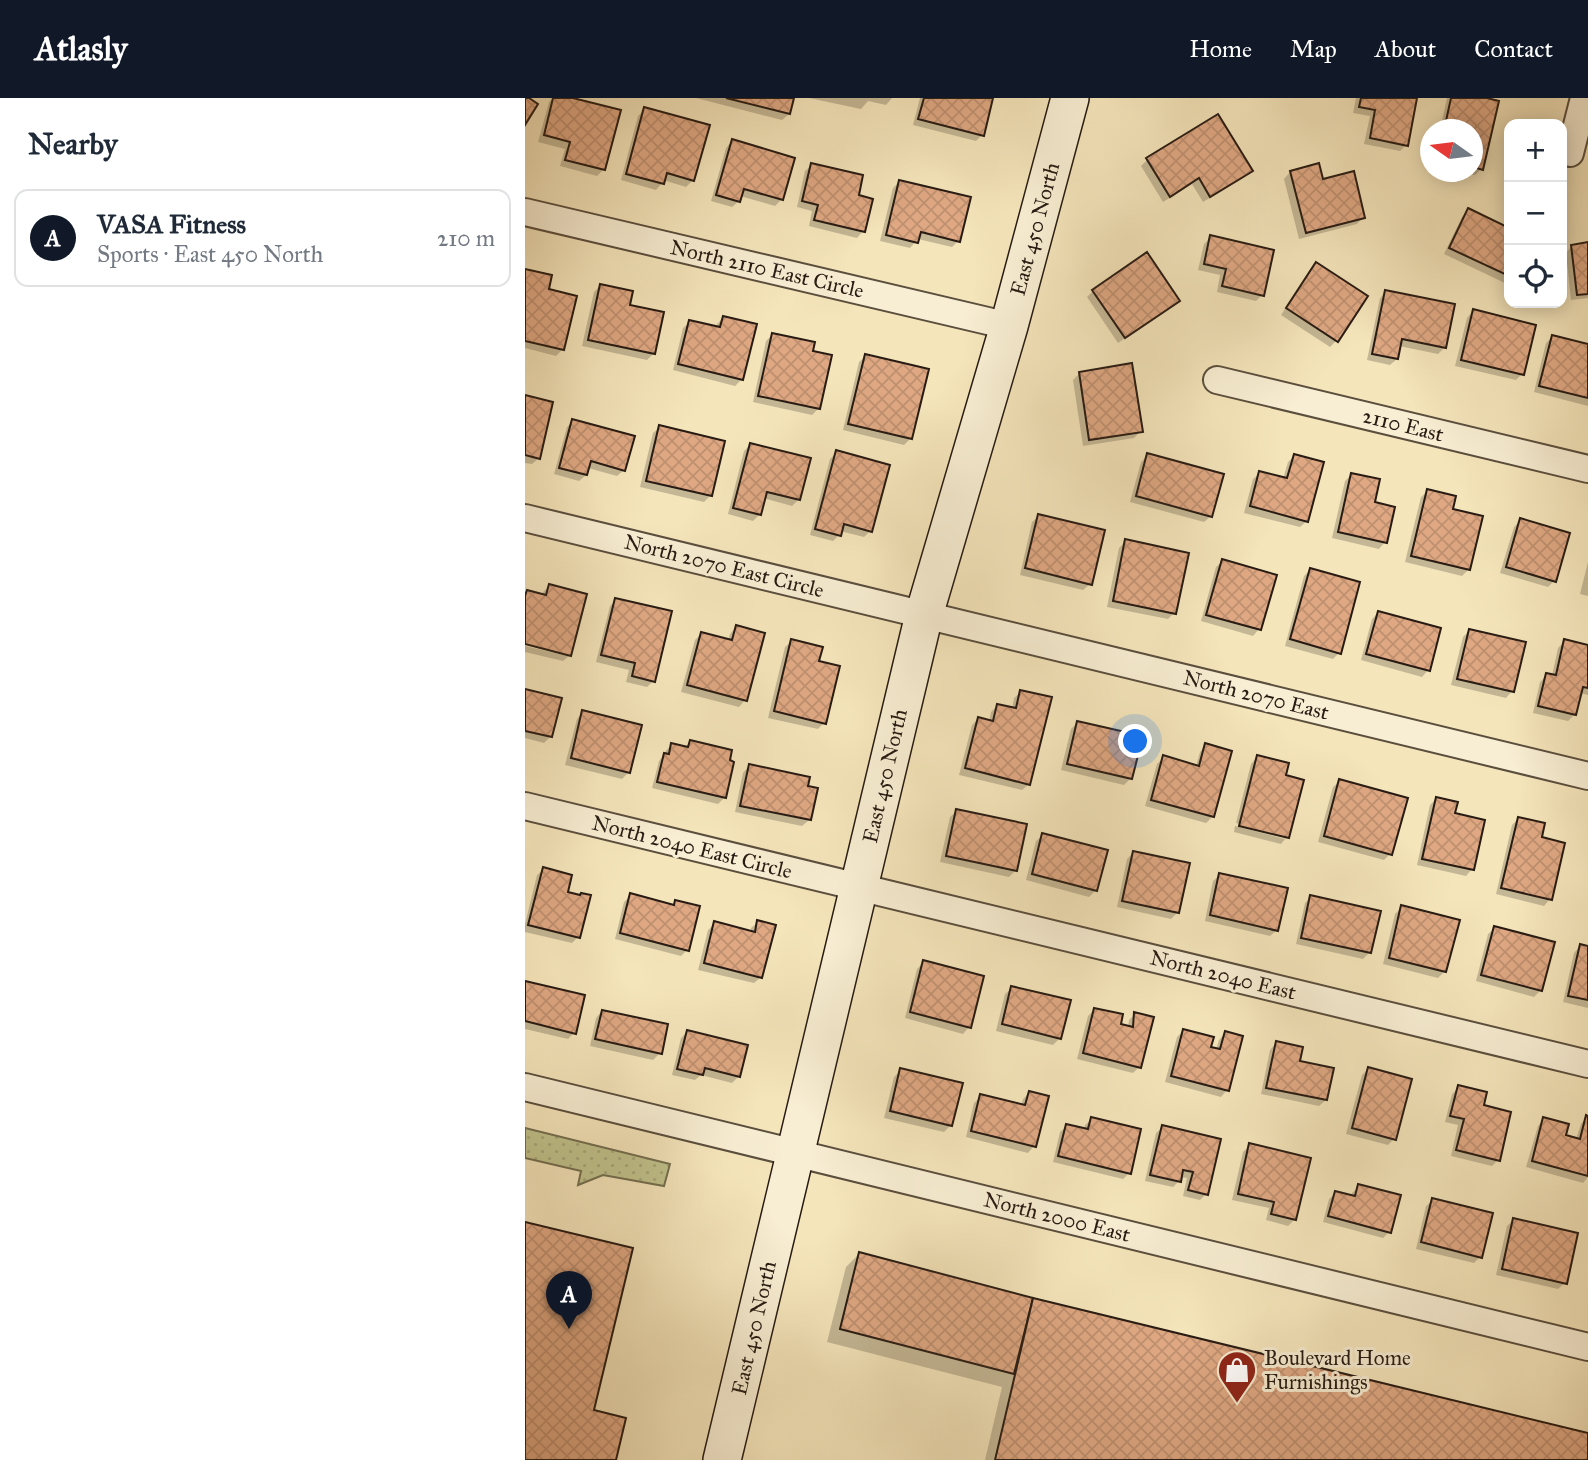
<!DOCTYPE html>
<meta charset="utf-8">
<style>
body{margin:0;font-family:"IM FELL Great Primer",serif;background:#f2f2f3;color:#1f2937}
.controls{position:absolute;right:21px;top:21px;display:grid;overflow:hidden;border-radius:14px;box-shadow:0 4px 18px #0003}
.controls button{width:63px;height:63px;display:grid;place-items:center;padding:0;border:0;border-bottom:2px solid #e0e1e3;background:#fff;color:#1f2937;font:35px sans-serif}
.compass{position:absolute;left:895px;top:21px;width:63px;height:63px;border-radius:50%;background:#fff;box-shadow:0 4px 18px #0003;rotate:284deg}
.you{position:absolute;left:611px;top:644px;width:24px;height:24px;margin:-18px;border:5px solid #fff;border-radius:50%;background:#1a73e8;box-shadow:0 0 0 10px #1a73e833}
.badge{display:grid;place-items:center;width:46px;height:46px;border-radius:50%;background:#111827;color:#fff;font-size:23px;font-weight:700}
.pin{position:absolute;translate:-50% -58px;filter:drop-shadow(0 2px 4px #0008)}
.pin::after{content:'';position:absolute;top:37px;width:24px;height:21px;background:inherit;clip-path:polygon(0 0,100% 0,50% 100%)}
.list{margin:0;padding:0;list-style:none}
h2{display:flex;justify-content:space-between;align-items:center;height:91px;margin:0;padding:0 28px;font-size:30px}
h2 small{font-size:23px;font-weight:400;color:#747a83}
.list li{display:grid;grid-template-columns:46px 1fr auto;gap:21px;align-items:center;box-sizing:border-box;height:98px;margin:0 14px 14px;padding:0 14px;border:2px solid #e0e1e3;border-radius:14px}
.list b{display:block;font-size:26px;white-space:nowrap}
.list p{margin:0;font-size:23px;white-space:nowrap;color:#747a83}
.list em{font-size:23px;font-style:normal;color:#747a83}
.icon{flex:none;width:38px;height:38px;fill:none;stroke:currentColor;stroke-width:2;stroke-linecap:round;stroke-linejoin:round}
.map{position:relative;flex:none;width:1063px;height:1362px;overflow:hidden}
header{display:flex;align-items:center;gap:42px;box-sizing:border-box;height:98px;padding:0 35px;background:#111827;color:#fff}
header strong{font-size:33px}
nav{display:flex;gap:38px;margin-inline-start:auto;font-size:24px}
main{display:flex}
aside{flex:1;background:#fff}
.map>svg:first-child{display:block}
</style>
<header>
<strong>Atlasly</strong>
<nav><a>Home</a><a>Map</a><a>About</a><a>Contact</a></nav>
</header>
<main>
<aside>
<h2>Nearby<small></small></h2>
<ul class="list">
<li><span class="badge">A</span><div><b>VASA Fitness</b><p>Sports · East 450 North</p></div><em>210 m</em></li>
</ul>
</aside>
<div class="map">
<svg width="1063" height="1362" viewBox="0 0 1063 1362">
<defs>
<pattern id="grass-dots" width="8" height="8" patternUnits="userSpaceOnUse" patternTransform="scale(1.75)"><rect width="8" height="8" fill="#c1c38d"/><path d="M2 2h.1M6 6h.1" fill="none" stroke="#a6a779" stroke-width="1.8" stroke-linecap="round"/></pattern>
<pattern id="building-cross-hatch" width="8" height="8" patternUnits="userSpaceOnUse" patternTransform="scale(1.75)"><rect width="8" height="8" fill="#dfa883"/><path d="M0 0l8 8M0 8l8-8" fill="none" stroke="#bf9070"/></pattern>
</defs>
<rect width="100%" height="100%" fill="#f5e5bb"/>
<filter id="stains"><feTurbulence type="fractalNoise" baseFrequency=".00286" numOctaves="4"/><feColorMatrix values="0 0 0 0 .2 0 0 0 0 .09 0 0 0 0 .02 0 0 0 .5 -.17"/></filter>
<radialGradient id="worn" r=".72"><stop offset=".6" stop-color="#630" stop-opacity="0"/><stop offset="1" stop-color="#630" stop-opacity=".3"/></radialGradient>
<polygon fill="url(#grass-dots)" stroke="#746f50" stroke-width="2" points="0,1030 145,1066 139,1088 78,1077 53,1087 56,1073 0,1060"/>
<g fill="#0003">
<polygon points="28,0 41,0 79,71 72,78 35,68 40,51 13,44 24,4"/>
<polygon points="171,0 268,0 264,16 257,22"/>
<polygon points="284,0 367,0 361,7 343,3 336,11"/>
<polygon points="395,0 467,0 457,37 451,43 388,27"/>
<polygon points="831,0 891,0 881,47 875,53 839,46 845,18 828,15"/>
<polygon points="922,0 954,0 956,71 950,77 933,74 948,74 948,32 915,32"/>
<polygon points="120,11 168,82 161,89 138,82 137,85 131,92 96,82 113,18"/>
<polygon points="207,43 257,101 250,108 215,98 214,103 207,109 186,103 201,50"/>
<polygon points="622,62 726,72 719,79 678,104 667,86 638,104 616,68"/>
<polygon points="287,67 331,98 338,133 332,140 284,128 287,113 272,109 280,73"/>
<polygon points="765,74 797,83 838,119 832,126 774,141 759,81"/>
<polygon points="374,84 433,143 427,149 393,141 385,150 355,143 368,90"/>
<polygon points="943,112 980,130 984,123 984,187 919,156 937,119"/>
<polygon points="686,139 737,197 731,203 692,194 695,177 673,172 679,146"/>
<polygon points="1063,146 1063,200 1046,202 1041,155 1047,148"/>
<polygon points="791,166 811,243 805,249 756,217 785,173"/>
<polygon points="0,173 22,192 38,251 31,258 0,250"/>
<polygon points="75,188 103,209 129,255 122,262 57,248 69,194"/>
<polygon points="568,193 653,203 646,209 593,245 562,199"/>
<polygon points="861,194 919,250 913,256 874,248 872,261 865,267 842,262 855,200"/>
<polygon points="948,213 997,276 991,282 930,268 942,220"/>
<polygon points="199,219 217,281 210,288 148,272 158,230 165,224 191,230 192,226"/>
<polygon points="247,237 286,254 293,311 287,317 228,304 241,243"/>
<polygon points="1027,239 1063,248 1063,308 1009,294 1021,245"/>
<polygon points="341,258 386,340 379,347 318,332 334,264"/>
<polygon points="555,275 616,333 609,340 558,348 548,282"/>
<polygon points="0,299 14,360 7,366 0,365"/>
<polygon points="48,323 99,372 92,378 63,370 61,377 54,383 29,376 42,329"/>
<polygon points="135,329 185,398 179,404 115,389 128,335"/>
<polygon points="225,347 274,401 267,408 238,400 235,416 228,423 203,416 219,353"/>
<polygon points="312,354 345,433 339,439 315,433 314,437 308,443 285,437 305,361"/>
<polygon points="623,357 686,418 679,424 605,404 616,364"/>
<polygon points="769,358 782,423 775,429 719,415 728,381 735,375 758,381 763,364"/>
<polygon points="826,377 848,406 860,444 854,451 807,440 820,383"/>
<polygon points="903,393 926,412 944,471 937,478 880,464 896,399"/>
<polygon points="514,418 565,486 558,492 495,477 507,424"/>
<polygon points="996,422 1029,483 1023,489 975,475 989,429"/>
<polygon points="601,443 649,515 643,521 582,509 594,450"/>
<polygon points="698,463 734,531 728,538 676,523 691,469"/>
<polygon points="1063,464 1063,498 1055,496"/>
<polygon points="785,472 814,555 808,561 760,548 779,478"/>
<polygon points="24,488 45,557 38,563 0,554 0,548 43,558 43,555 0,544 0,496 2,494 17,497 18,494"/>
<polygon points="91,502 128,583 122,589 101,584 104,572 71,564 85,508"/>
<polygon points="853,515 903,572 897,579 836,562 847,521"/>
<polygon points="211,529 220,602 214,609 156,594 170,542 176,536 203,543 205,536"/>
<polygon points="944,533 987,593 981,600 926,587 938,539"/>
<polygon points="267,543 292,565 299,625 293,631 243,620 260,549"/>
<polygon points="1040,543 1063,549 1063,597 1055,595 1050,616 1043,623 1008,615 1015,584 1022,577 1027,578 1033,550"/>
<polygon points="0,593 26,638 19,645 0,640"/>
<polygon points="496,594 504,686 497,692 434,677 447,627 453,621 464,624 466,614 473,607 487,611 489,600"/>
<polygon points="58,614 104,674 97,681 40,667 52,621"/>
<polygon points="552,625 606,680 599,687 536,672 546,631"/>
<polygon points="166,644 200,699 193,706 127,690 134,663 139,657 140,654 146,647 160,650"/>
<polygon points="681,647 688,718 681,725 620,708 632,666 639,659 671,668 675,654"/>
<polygon points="732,659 759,678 762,739 756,746 709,734 710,728 760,741 760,737 711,725 726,666"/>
<polygon points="224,668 284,722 277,728 210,714 218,675"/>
<polygon points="815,683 865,756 859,762 793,744 808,689"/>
<polygon points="911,701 928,717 947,771 941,778 892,767 905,707"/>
<polygon points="432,713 490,773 484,779 415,764 425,719"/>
<polygon points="993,721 1014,740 1025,801 1019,808 971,796 987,727"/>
<polygon points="518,737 571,792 564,799 501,782 511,743"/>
<polygon points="608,755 653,814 646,821 592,809 602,761"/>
<polygon points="19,771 41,796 53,839 47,845 0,834 0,826 12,777"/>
<polygon points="695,777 752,832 745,838 680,823 688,783"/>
<polygon points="106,797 147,808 151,804 162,852 156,858 90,841 99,804"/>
<polygon points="786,799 845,854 838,861 771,846 780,805"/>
<polygon points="877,809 920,873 913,880 858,866 870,816"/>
<polygon points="233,824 236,879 229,885 173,872 183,832 190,825 226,834 226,830"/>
<polygon points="970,830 1016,892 1009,899 951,883 963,836"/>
<polygon points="1055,848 1063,850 1063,910 1038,904 1049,855"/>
<polygon points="399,864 444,929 438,936 380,920 392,871"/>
<polygon points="0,885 49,935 43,941 0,931"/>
<polygon points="487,890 535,940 528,947 471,933 480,896"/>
<polygon points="570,911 594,927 603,929 604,922 610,916 614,969 608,975 552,961 563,918"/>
<polygon points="77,913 135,955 128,962 65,948 71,920"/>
<polygon points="658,933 684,950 691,952 694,942 700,935 702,992 696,999 640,984 652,939"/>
<polygon points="162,934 214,978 207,985 176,977 170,982 147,977 156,940"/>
<polygon points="751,945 773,964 801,1002 794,1008 736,996 745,952"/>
<polygon points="843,971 869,1041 863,1047 821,1036 837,977"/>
<polygon points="376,972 426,1027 419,1034 359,1020 369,979"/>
<polygon points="934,989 957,1008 973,1062 967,1068 926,1058 933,1027 920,1024 927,996"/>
<polygon points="504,995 509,1048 503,1055 441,1039 449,1005 456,998 496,1008 498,1001"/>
<polygon points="1062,1019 1063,1079 1058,1085 1001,1069 1013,1028 1019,1021 1039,1038 1051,1041 1056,1026"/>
<polygon points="567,1021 604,1075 598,1081 528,1064 535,1034 542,1028 559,1032 560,1027"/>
<polygon points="638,1029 693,1043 681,1096 675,1102 658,1098 662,1080 655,1079 654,1083 648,1089 620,1083 631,1035"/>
<polygon points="725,1047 770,1121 763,1128 741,1122 744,1110 707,1102 718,1054"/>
<polygon points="834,1088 864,1134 858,1140 798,1124 804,1101 811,1095 826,1099 827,1095"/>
<polygon points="908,1102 955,1159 949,1165 891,1151 901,1108"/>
<polygon points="989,1122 1040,1185 1033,1191 971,1177 982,1128"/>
<polygon points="334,1156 507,1201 1063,1337 1063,1362 460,1362 477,1289 302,1244 321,1169"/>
</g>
<g fill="url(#building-cross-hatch)" stroke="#271b13" stroke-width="2">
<polygon points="0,0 4,0 13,6 0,27"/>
<polygon points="28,0 48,0 96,12 80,72 40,62 45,44 19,37"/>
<polygon points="201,0 269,0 265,16"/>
<polygon points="399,0 468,0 459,38 393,21"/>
<polygon points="836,0 892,0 883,48 845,40 850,12 834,9"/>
<polygon points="926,0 962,0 974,3 958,72 948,69 948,32 919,32"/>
<polygon points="119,9 185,27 169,83 142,75 139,86 101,76"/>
<polygon points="693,16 728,73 685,99 674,80 645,99 621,60"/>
<polygon points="207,41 270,60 258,102 219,91 215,104 191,97"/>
<polygon points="286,65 338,77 334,97 348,101 340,134 289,122 293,107 277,103"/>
<polygon points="794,65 798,81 829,73 840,120 781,135 765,73"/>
<polygon points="374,82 446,99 435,144 396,134 393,145 361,137"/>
<polygon points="943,110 982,129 984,125 984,178 924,150"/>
<polygon points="685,137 749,152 739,198 697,188 701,171 679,166"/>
<polygon points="1063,144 1063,196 1052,197 1046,147"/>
<polygon points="622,154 655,203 600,240 567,192"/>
<polygon points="791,164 843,198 813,244 761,210"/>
<polygon points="0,171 27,177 24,191 52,198 39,252 0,243"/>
<polygon points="75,186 108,193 105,207 139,214 130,256 63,242"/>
<polygon points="860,192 930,206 921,250 877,241 873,261 847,256"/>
<polygon points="948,211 1011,227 999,277 936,262"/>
<polygon points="198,218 232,226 218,282 153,266 164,222 195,229"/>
<polygon points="247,235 290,244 288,253 307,257 295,311 233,298"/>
<polygon points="1027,237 1063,246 1063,300 1014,288"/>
<polygon points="340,256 404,271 387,341 323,326"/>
<polygon points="607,265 618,334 564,342 554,274"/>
<polygon points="0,297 28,304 15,361 0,357"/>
<polygon points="47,321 110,338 100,373 66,363 62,377 34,370"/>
<polygon points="134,327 200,343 187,398 121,383"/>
<polygon points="225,345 286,360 275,402 242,394 236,417 208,410"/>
<polygon points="311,352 365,367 347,434 319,426 316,438 290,431"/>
<polygon points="622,355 699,376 687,419 611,398"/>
<polygon points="769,356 799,364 783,424 725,408 734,373 762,380"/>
<polygon points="826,375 855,381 850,404 870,409 862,445 813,434"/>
<polygon points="902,391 931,398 928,411 958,418 945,472 886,458"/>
<polygon points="513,416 580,432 567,487 500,470"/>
<polygon points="995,420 1045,435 1031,484 981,469"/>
<polygon points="600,441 664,455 651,516 588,503"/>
<polygon points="697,461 752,477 736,532 681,517"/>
<polygon points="785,470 835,484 816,556 765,541"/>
<polygon points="24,486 62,496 46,558 0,546 0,498 2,492 21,497"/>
<polygon points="90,500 147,513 130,584 107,578 110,565 76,557"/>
<polygon points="853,513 916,530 905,573 841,556"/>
<polygon points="211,527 240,535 222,603 162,587 176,534 207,542"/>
<polygon points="944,531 1001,544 989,594 932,581"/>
<polygon points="266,541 298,549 294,563 315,568 301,626 249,613"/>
<polygon points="1039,541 1063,547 1063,590 1058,589 1051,617 1013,608 1021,575 1031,577"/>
<polygon points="0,591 37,600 27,639 0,633"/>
<polygon points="495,592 527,599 505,687 440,670 453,619 468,623 472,606 491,610"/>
<polygon points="57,612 117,627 105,675 46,660"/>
<polygon points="552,623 618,638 607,681 542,666"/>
<polygon points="165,642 207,652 205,662 209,664 201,700 132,684 139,655 144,656 146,645 163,649"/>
<polygon points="680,645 707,653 689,719 626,702 638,657 674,668"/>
<polygon points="732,657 764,665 761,677 779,682 764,740 714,728"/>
<polygon points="224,666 285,679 283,688 293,690 286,722 215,708"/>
<polygon points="814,681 883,700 867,757 799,738"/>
<polygon points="911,699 933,704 930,715 960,722 949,772 897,761"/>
<polygon points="431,711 502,726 492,773 421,758"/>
<polygon points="993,719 1020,725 1017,739 1040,745 1027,802 976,790"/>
<polygon points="517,735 583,752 572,793 507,776"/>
<polygon points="608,753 665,765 654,815 597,803"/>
<polygon points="18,769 47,777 43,794 55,797 56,795 66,797 55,840 3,827"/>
<polygon points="694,775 763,790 753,833 685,817"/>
<polygon points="105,795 149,807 150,802 175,808 164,853 95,835"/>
<polygon points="785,797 856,813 846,855 776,840"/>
<polygon points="876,807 935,822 921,874 864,860"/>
<polygon points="232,822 251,827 237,880 179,865 189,823 230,834"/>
<polygon points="969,828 1030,844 1017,893 956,877"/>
<polygon points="1055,846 1063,848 1063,902 1043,898"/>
<polygon points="398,862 459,878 446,930 385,914"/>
<polygon points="0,883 60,897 51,936 0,923"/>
<polygon points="486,888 546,902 536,941 477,926"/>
<polygon points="569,910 598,916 596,926 608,929 609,914 629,919 616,970 558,955"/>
<polygon points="77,912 143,926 137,956 70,941"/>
<polygon points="658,931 689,939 686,949 695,951 700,933 718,938 704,993 646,978"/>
<polygon points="162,932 223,947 215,979 180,970 178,977 152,971"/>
<polygon points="751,943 778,949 775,963 809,970 802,1002 741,990"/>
<polygon points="843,969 887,981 871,1042 827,1030"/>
<polygon points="375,970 438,985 427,1028 365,1013"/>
<polygon points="933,987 962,994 959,1007 986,1014 975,1063 931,1052 939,1021 925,1018"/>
<polygon points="504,993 524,998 511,1049 446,1033 455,996 500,1007"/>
<polygon points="1061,1017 1063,1018 1063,1078 1007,1063 1018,1019 1044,1026 1041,1037 1055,1041"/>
<polygon points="566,1019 616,1031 606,1076 533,1058 541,1026 563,1031"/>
<polygon points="637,1027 696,1041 683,1097 663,1092 668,1074 658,1072 656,1084 625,1077"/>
<polygon points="724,1045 786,1060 771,1122 746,1116 749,1104 713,1096"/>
<polygon points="833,1086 876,1097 866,1135 803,1118 810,1093 830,1098"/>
<polygon points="907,1100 968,1115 957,1160 896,1144"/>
<polygon points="988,1120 1053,1135 1042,1186 977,1171"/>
<polygon points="0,1124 108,1150 69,1312 101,1320 91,1362 0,1362"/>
<polygon points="334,1154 508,1200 489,1276 315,1231"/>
<polygon points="508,1200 1063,1335 1063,1362 470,1362"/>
</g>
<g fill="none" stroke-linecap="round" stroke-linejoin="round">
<g stroke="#5a4e3d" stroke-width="30">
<g id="street">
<polyline points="1045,55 1059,0"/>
<polyline points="0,114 484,228"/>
<polyline points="692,282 1063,371"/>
<polyline points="0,420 1063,678"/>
<polyline points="0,708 1063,966"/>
<polyline points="0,989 1063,1249"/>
</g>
</g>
<g stroke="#271b13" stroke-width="40">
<polyline id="secondary" points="197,1362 399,517 484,228 545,0"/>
</g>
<use href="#street" stroke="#f8eed3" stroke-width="26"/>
<use href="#secondary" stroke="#f8eed3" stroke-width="37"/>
</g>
<defs>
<g id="shop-pin" transform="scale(2.0125)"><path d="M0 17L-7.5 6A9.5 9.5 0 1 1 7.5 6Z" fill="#8f2418" stroke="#f8eed3"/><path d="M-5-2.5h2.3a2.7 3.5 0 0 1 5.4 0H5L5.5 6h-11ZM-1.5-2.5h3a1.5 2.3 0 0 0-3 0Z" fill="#fff"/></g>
</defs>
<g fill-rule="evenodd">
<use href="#shop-pin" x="712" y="1272"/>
</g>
<g text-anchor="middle" stroke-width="6" stroke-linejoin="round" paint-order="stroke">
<g font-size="21" fill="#271b13" stroke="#f8eed3">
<text transform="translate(510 131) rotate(-75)" y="7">East 450 North</text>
<text transform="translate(242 171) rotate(13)" y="7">North 2110 East Circle</text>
<text transform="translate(878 327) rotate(14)" y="7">2110 East</text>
<text transform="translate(199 468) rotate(14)" y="7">North 2070 East Circle</text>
<text transform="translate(731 597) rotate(14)" y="7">North 2070 East</text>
<text transform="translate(360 678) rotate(-77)" y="7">East 450 North</text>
<text transform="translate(167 749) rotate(14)" y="7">North 2040 East Circle</text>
<text transform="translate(698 877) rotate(14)" y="7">North 2040 East</text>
<text transform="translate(532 1119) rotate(14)" y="7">North 2000 East</text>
<text transform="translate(229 1230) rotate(-77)" y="7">East 450 North</text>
</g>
<g font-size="21" fill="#271b13" stroke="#f8eed3" text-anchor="start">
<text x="739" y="1267">Boulevard Home<tspan x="739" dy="24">Furnishings</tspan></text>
</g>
</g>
<rect width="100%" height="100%" filter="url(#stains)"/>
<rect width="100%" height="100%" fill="url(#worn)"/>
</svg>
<div class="controls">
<button>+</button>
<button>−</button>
<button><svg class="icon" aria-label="locate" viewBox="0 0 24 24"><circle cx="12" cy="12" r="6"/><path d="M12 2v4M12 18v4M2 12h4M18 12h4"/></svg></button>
</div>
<svg class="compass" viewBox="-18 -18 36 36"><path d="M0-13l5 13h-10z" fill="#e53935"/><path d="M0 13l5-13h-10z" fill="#747a83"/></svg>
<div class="you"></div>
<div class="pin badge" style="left:44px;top:1231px">A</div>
</div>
</main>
